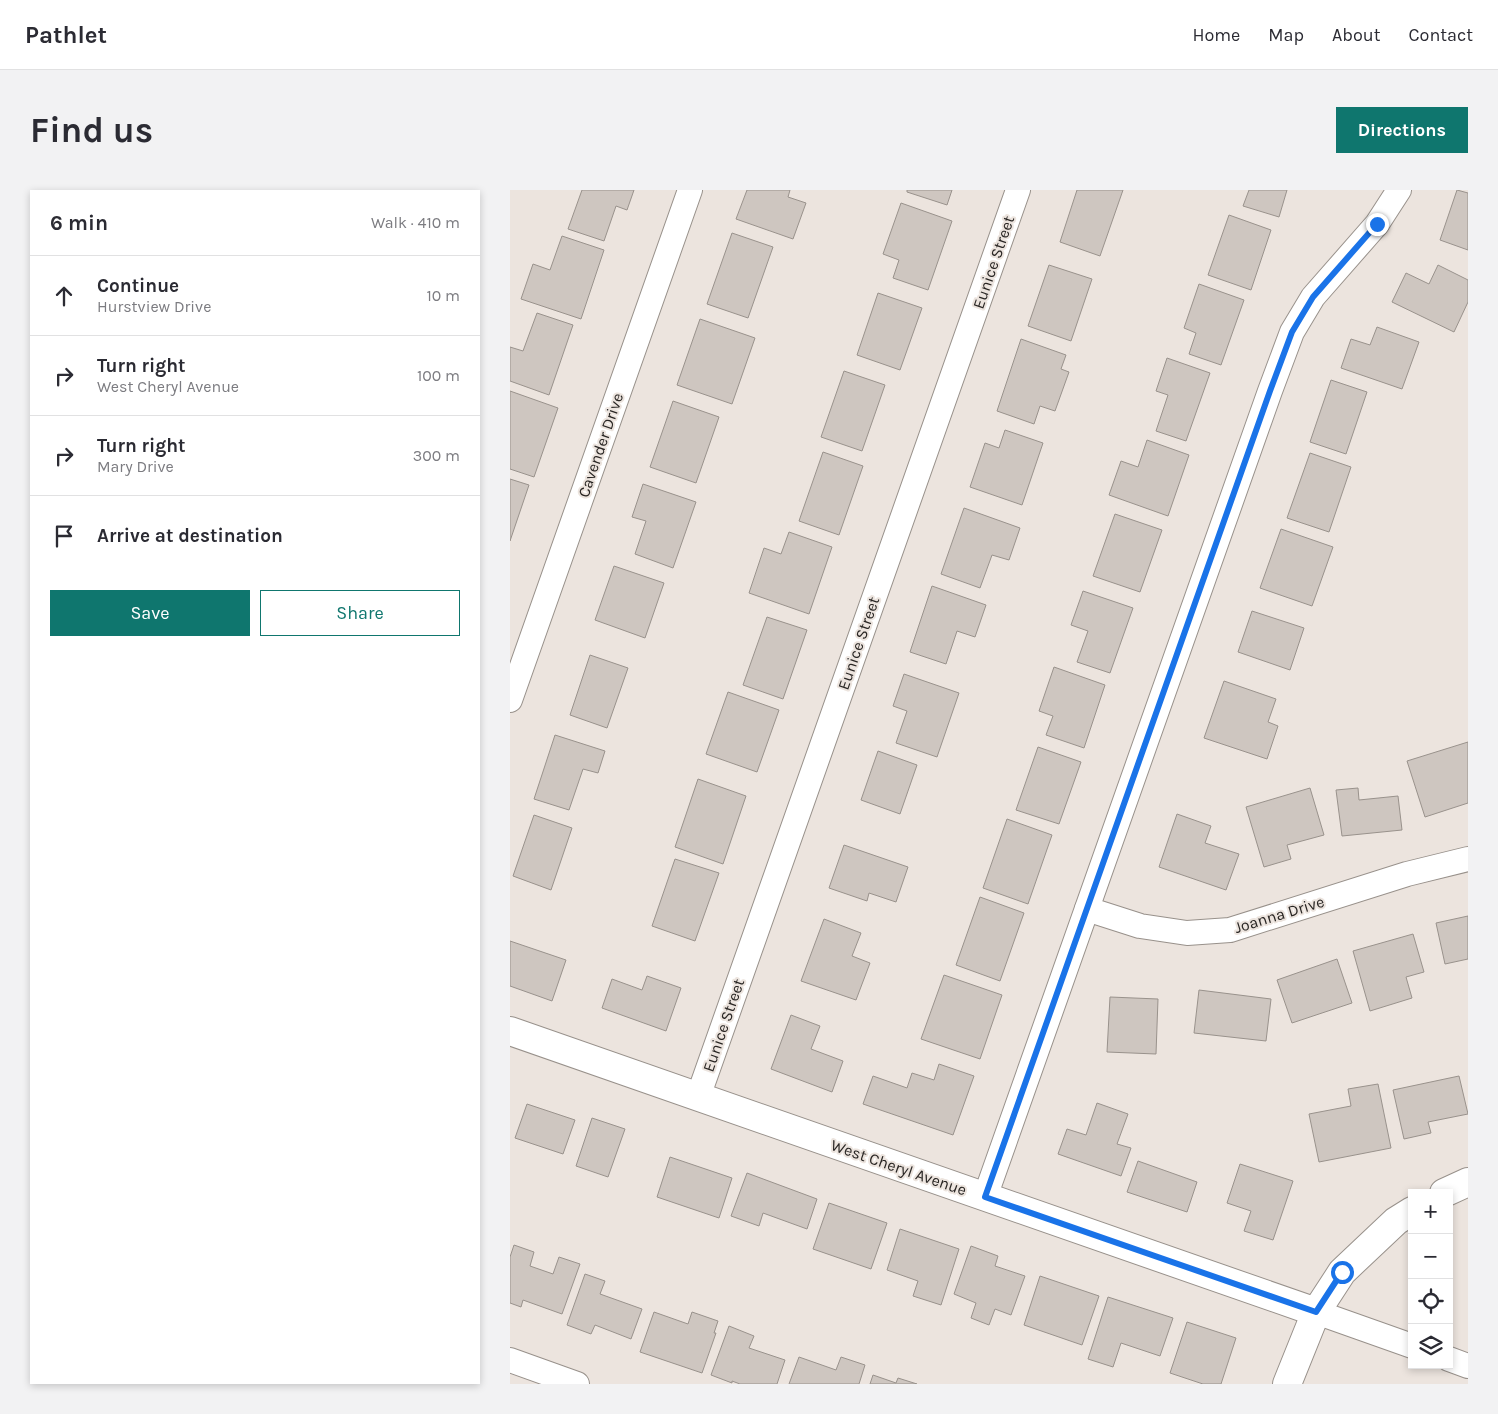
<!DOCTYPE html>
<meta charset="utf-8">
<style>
body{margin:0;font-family:Karla,sans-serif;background:#f2f2f3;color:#2b2b33}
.controls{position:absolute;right:15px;bottom:15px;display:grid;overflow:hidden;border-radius:0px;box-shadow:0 2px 8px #0003}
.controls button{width:45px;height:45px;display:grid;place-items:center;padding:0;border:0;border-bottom:1px solid #e1e1e2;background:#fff;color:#2b2b33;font:25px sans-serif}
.stop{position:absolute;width:15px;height:15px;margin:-11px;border:4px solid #1a73e8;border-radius:50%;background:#fff}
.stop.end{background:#1a73e8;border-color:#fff;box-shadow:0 1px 5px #0008}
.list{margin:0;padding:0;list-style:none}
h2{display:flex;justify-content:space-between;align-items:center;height:65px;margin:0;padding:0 20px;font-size:21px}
h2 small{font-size:16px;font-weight:400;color:#7c7c81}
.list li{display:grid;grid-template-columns:32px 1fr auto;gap:15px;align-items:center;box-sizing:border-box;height:80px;padding:0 20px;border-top:1px solid #e1e1e2}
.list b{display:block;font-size:19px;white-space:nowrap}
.list p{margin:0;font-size:16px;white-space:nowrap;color:#7c7c81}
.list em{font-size:16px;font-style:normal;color:#7c7c81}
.actions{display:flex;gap:10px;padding:15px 20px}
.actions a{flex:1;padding:11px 0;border:1px solid #0f766e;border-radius:0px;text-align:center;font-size:18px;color:#0f766e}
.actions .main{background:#0f766e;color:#fff}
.icon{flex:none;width:28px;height:28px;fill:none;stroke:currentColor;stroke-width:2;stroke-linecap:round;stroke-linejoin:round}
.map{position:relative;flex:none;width:958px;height:1194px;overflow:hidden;border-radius:0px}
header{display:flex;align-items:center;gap:30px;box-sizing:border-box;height:70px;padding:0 25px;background:#fff;border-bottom:1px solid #e1e1e2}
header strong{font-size:24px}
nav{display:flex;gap:28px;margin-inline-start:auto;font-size:18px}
.intro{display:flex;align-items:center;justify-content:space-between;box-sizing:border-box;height:120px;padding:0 30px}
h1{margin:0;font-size:35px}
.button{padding:12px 22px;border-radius:0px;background:#0f766e;color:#fff;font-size:18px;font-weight:700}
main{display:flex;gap:30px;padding:0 30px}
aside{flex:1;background:#fff;border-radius:0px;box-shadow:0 2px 8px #0003}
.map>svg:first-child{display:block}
</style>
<header>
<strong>Pathlet</strong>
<nav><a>Home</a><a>Map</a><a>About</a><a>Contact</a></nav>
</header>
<div class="intro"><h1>Find us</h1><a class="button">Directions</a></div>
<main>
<aside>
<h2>6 min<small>Walk · 410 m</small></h2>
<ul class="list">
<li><svg class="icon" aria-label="ahead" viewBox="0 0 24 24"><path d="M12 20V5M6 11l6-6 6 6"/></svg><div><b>Continue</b><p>Hurstview Drive</p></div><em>10 m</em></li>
<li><svg class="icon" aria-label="right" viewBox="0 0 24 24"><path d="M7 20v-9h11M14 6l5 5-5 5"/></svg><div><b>Turn right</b><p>West Cheryl Avenue</p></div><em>100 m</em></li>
<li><svg class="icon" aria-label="right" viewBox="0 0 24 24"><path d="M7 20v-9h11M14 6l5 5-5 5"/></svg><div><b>Turn right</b><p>Mary Drive</p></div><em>300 m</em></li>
<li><svg class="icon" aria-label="arrive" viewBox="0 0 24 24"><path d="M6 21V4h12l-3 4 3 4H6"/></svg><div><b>Arrive at destination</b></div></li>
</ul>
<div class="actions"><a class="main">Save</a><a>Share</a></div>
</aside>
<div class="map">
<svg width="958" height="1194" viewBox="0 0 958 1194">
<rect width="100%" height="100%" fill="#ece4de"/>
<g fill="#cec6c0" stroke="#99928c">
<polygon points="72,0 124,0 117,20 106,16 94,51 58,39"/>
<polygon points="237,0 280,0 278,7 296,13 283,49 226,29"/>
<polygon points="397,0 442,0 437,15 397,2"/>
<polygon points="567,0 613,0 590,66 550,52"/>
<polygon points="739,0 777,0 769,27 733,16"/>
<polygon points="947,0 958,3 958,60 930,50"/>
<polygon points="391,13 442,31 418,100 383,88 389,70 373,64"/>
<polygon points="719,25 761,40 741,100 698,85"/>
<polygon points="222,43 263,57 238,128 197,114"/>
<polygon points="52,46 94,60 71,129 11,109 23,74 40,80"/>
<polygon points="539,75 582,89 561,151 518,136"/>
<polygon points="928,75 958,90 958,112 944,142 882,112 896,83 919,94"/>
<polygon points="689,94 734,110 711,175 679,164 686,143 674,138"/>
<polygon points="368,103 412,118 390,180 347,165"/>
<polygon points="27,123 63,135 39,205 0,191 0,157 13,161"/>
<polygon points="190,129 245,148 222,214 167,195"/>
<polygon points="867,137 909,152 892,199 831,178 841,149 860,155"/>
<polygon points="511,149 556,165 551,179 559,182 545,221 530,216 524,234 487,221"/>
<polygon points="657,168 700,183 676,251 646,241 658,205 646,201"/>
<polygon points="334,181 375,195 352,261 311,247"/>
<polygon points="821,190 857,202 836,264 800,252"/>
<polygon points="0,201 48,218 24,287 0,279"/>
<polygon points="163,211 209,227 186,293 140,277"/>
<polygon points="495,240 533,253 512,315 460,297 475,253 489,258"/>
<polygon points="637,250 679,265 658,326 599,305 611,271 628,277"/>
<polygon points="313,262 353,276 329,345 289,331"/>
<polygon points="800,263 841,277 819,342 777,328"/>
<polygon points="0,289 19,295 0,351"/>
<polygon points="133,294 186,312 163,378 125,364 136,331 122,327"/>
<polygon points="454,318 510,338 499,370 482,365 470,398 431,384"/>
<polygon points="605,324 652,340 630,402 583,386"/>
<polygon points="771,339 823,357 802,416 750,398"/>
<polygon points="279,342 322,357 299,424 239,403 254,358 271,364"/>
<polygon points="104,376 154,393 135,448 85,430"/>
<polygon points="422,396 476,415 465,447 447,441 436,474 400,462"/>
<polygon points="573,401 623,418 600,483 567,472 578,441 561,435"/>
<polygon points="742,421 794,438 780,480 728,462"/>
<polygon points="257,427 297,440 273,509 233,495"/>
<polygon points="80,465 118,478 97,538 60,525"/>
<polygon points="544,477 595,495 574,558 536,545 543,526 529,521"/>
<polygon points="394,484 449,503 427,567 386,553 397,521 383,516"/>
<polygon points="714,491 766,509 758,532 768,536 757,569 694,548"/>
<polygon points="218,502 269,520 247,582 196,564"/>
<polygon points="45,545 95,561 88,583 73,579 59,620 24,609"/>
<polygon points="958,552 958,613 915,627 897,571"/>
<polygon points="528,557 571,572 549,634 506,620"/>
<polygon points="368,561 407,575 390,624 351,610"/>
<polygon points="188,589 236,606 213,674 165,657"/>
<polygon points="800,598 814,645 777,655 781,669 754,677 736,617"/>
<polygon points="848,598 849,610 888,606 892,640 832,646 826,600"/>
<polygon points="667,624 701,636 695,653 729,664 716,700 649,677"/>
<polygon points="24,625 62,638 41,700 3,686"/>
<polygon points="497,629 542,645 518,714 473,698"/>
<polygon points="334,655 398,677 386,712 359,703 357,711 319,698"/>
<polygon points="165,669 209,683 185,751 142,736"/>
<polygon points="470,707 514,723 490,791 446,775"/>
<polygon points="958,726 958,769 935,774 926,733"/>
<polygon points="314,729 351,743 342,766 360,773 346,810 291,791"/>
<polygon points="903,744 914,782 896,787 902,808 860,821 843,761"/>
<polygon points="0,751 56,770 42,811 0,796"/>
<polygon points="827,769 842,813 782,833 767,790"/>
<polygon points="434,785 492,805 470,869 411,849"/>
<polygon points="137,786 171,798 156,841 92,818 102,789 132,800"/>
<polygon points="689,800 761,809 756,851 684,843"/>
<polygon points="600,807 648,809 646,864 597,862"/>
<polygon points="281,825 310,836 301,859 333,871 322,902 261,879"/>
<polygon points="429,874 464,886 443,945 353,914 363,886 397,898 402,883 424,890"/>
<polygon points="949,886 958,924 918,932 921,943 894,949 883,900"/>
<polygon points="868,894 881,958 809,972 799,924 841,916 838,899"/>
<polygon points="587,913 618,924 607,954 621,958 611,986 548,964 557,939 576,945"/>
<polygon points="17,914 65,930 53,964 5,948"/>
<polygon points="82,928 115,939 98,987 66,976"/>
<polygon points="160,967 222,988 209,1028 147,1007"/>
<polygon points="628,971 687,992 677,1022 617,1002"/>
<polygon points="730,974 783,991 763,1050 734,1041 741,1021 717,1013"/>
<polygon points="237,983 307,1009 297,1039 253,1023 249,1036 221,1026"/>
<polygon points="319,1013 377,1033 361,1079 303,1059"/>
<polygon points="390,1039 449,1059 431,1115 403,1106 408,1091 377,1080"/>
<polygon points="4,1055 24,1062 20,1076 43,1084 49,1067 70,1074 52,1124 13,1110 11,1117 0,1113 0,1067"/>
<polygon points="461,1056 488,1066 485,1076 515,1086 501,1125 485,1119 479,1135 461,1128 466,1113 444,1104"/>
<polygon points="75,1084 95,1091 90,1104 132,1119 121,1149 85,1135 81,1144 57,1135"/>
<polygon points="530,1086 589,1106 572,1155 514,1135"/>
<polygon points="598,1107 663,1128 650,1166 611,1153 603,1177 578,1169"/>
<polygon points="144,1122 178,1134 182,1122 208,1131 204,1143 206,1143 192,1183 130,1162"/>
<polygon points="677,1132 726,1148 711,1194 693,1194 660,1183"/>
<polygon points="219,1136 244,1146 239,1158 275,1170 267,1194 230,1194 222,1191 222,1193 201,1185"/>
<polygon points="289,1167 326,1180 331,1167 355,1175 349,1194 279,1194"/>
<polygon points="363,1185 386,1193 388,1188 407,1194 360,1194"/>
</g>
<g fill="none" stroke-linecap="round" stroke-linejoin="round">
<g stroke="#98918b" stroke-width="26">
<g id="street">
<polyline points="0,510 180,0"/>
<polyline points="577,719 630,736 677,743 720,740 897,684 958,669"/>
<polyline points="188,907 508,0"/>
<polyline points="475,1007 760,201 782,142 803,107 867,34 889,0"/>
<polyline points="806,1122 902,1156"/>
<polyline points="939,1169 958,1176"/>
<polyline points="0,1170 67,1194"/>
</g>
</g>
<g stroke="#98918b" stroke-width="30">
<g id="secondary">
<polyline points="0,841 806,1122"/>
<polyline points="934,1003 958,992"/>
<polyline points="777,1194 806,1122 832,1082 886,1031 902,1021"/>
</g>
</g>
<use href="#street" stroke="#fff" stroke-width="24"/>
<use href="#secondary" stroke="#fff" stroke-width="28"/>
</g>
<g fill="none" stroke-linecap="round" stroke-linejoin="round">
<polyline stroke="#1a73e8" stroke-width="6" points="832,1082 806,1122 475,1007 760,201 782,142 803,107 867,34"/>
</g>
<g text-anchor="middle" stroke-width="4" stroke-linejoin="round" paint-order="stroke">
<g font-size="16" fill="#292624" stroke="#ece4de">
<text transform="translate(483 72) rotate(-71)" y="6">Eunice Street</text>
<text transform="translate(90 255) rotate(-71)" y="6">Cavender Drive</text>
<text transform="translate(348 453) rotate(-71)" y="6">Eunice Street</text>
<text transform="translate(769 724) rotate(-17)" y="6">Joanna Drive</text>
<text transform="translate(213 835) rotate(-71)" y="6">Eunice Street</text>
<text transform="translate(389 977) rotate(19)" y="6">West Cheryl Avenue</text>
</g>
</g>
</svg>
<div class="controls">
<button>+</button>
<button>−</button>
<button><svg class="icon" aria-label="locate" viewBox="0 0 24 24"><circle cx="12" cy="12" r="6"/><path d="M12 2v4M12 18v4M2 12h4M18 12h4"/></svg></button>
<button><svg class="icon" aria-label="layers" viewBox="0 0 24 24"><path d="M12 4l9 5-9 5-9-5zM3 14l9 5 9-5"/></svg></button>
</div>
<div class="stop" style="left:832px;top:1082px"></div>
<div class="stop end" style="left:867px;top:34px"></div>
</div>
</main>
